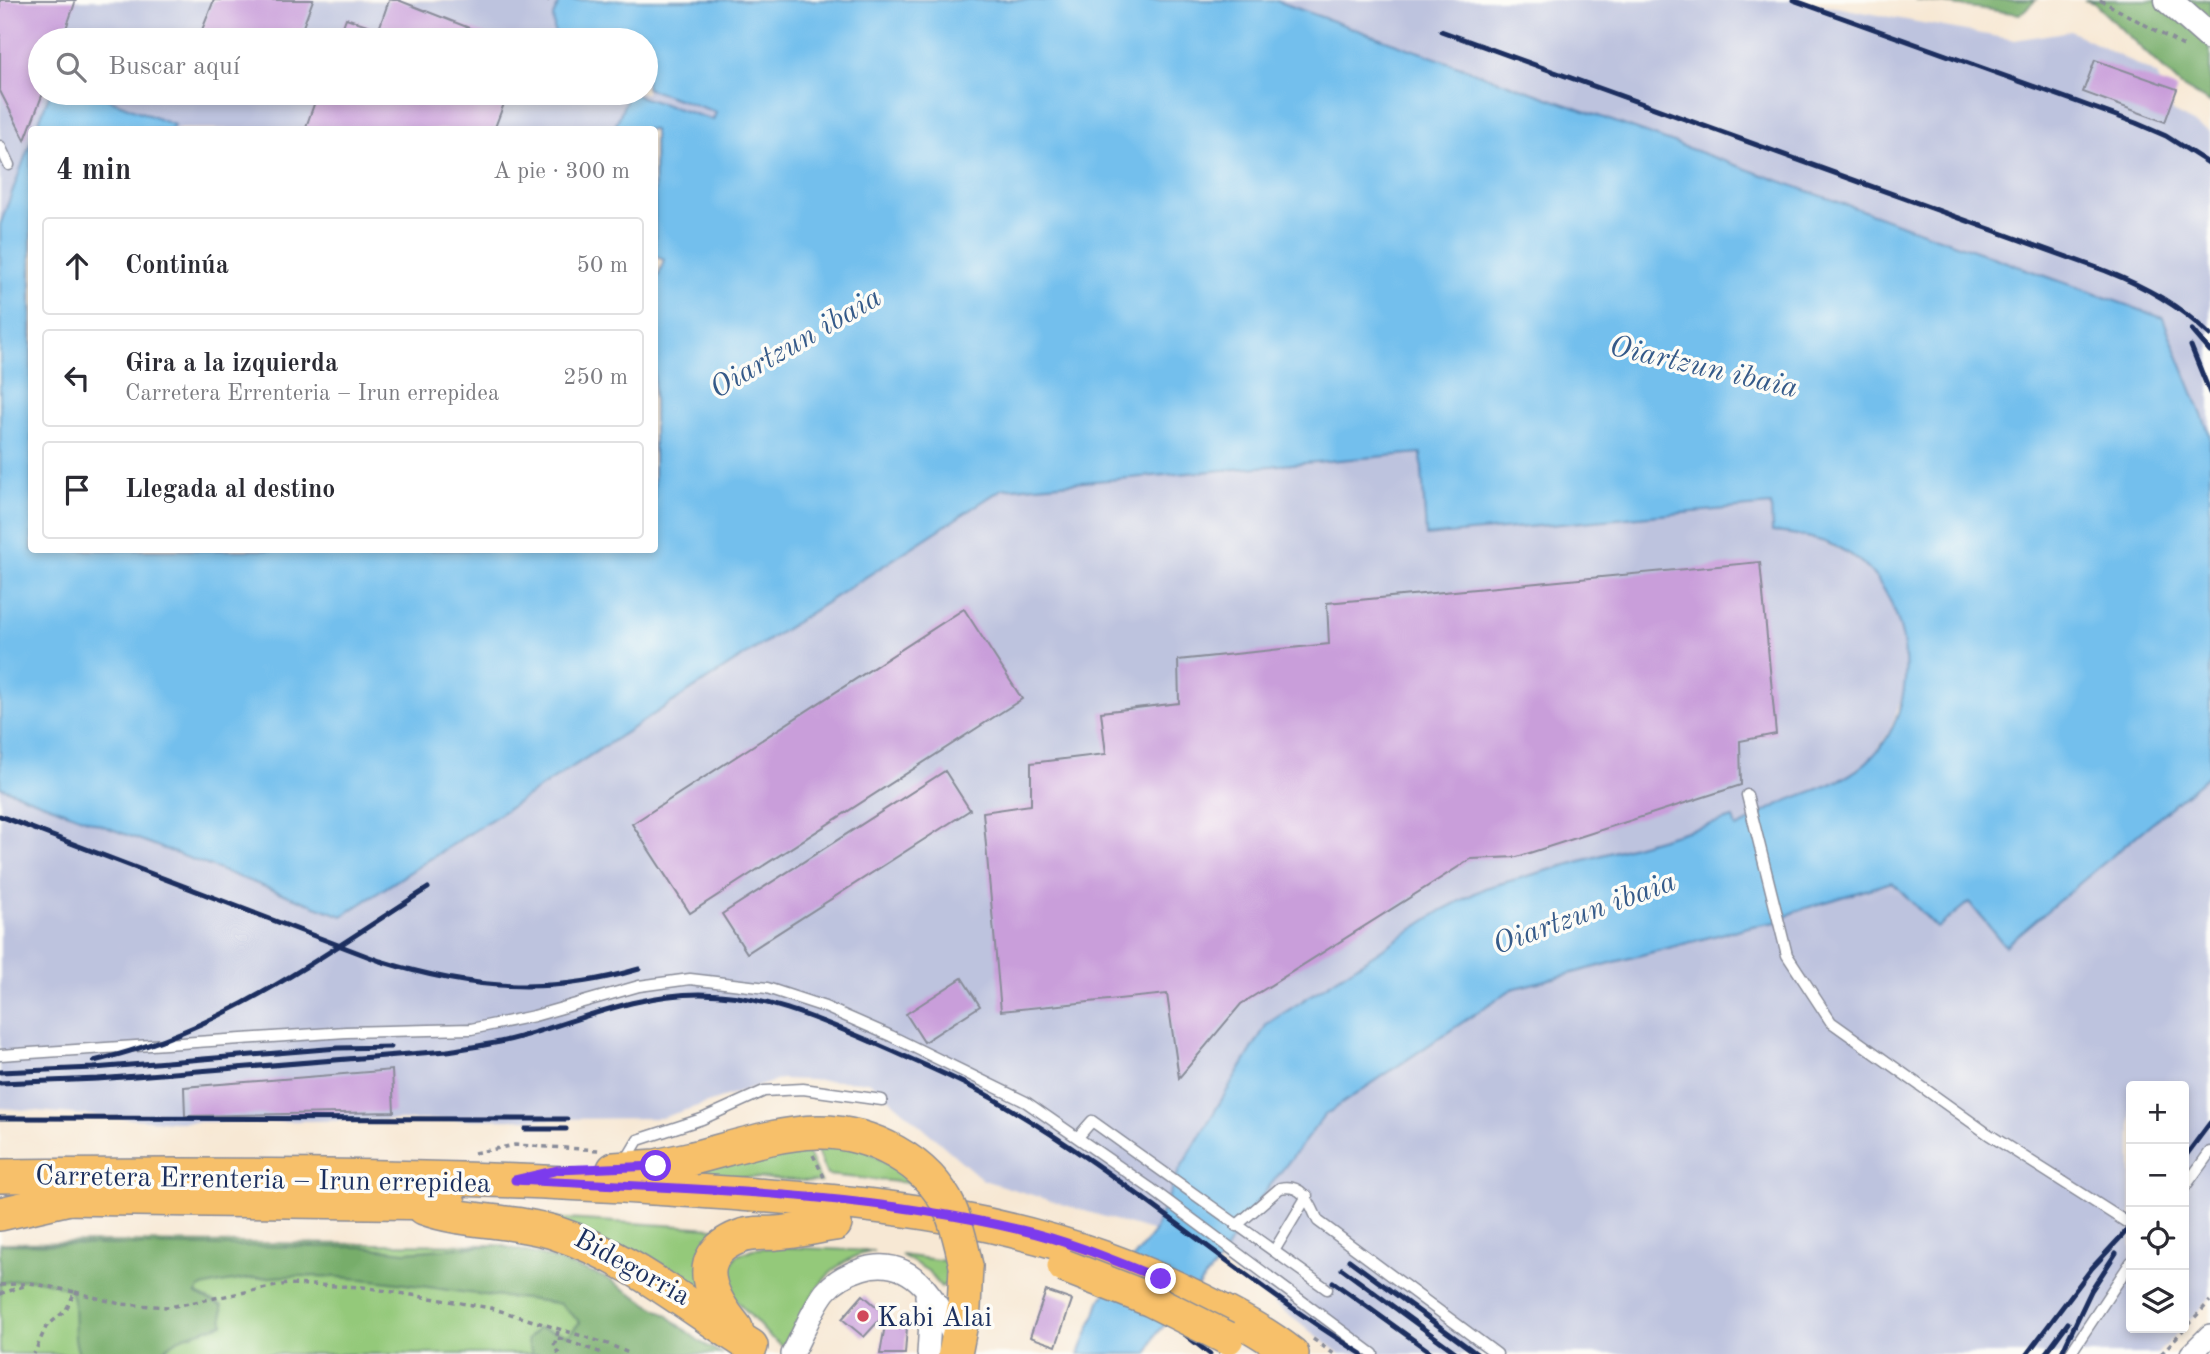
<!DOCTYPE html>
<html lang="es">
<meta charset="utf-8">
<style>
body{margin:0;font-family:"Old Standard TT",serif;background:#f2f2f3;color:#2b2b33}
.controls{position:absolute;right:21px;bottom:21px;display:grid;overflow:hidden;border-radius:7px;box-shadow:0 4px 10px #0003}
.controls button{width:63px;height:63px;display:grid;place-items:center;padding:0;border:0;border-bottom:2px solid #e1e1e2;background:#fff;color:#2b2b33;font:35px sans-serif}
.stop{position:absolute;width:21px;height:21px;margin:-16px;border:5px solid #7c3aed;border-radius:50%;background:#fff}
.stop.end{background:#7c3aed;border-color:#fff;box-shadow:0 2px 7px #0008}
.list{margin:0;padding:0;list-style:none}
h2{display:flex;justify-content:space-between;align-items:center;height:91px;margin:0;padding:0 28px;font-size:30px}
h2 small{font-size:23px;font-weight:400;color:#7c7c81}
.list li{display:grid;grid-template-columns:46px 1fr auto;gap:21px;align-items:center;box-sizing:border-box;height:98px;margin:0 14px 14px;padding:0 14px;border:2px solid #e1e1e2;border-radius:7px}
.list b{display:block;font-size:26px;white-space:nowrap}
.list p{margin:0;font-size:23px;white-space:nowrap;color:#7c7c81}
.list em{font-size:23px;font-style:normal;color:#7c7c81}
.icon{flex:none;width:38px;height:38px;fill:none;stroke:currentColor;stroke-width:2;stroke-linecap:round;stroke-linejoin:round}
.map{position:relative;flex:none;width:2210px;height:1354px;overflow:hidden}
.search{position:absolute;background:#fff;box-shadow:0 4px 10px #0003;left:28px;top:28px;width:630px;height:77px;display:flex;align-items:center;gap:18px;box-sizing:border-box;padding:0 24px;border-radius:38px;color:#7c7c81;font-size:26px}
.panel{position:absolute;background:#fff;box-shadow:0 4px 10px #0003;left:28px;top:126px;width:630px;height:427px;border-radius:7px}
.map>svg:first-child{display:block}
</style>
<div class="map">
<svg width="2210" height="1354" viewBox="0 0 2210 1354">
<rect width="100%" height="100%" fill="#fdfcf7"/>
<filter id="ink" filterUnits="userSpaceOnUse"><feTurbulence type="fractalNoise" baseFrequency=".0143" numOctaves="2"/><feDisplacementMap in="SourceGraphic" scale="14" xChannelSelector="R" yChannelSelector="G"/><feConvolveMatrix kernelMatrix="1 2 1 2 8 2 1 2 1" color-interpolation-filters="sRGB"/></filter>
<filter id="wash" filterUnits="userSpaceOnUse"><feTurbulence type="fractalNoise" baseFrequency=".00686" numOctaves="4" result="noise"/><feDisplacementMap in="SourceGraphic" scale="28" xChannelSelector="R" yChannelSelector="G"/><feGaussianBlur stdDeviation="1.57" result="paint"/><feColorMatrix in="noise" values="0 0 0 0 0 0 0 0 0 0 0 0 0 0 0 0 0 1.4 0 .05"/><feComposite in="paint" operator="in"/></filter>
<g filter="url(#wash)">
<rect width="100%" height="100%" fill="#f7e8d4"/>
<g fill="#bdc3de">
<polygon points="0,0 547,1 560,0 553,16 555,40 40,40 40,93 50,93 36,129 32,130 31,141 0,225"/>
<polygon points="1274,0 1797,0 2015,40 2070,31 2157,75 2172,112 2210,132 2210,435 2163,318"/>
<polygon points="646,88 716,112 713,120 633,93 646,93"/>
<polygon points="93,93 629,93 614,130 172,129 174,125"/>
<polygon points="1421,453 1426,536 1771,505 1772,532 1803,534 1846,553 1869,569 1889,598 1901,630 1907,661 1903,693 1890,730 1873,756 1835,785 1768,810 1754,822 1736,828 1733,819 1267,1024 1179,1171 1154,1232 983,1180 870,1082 781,1079 661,1118 173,1122 0,1108 0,787 342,916 1002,489"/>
<polygon points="2210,774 2210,1298 2184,1326 2184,1086 2131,1086 2131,1328 2182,1328 2157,1354 1340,1354 1219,1262 1244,1219 1325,1115 1512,989 1752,926 1777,922 1796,911 1892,882 1937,928 1969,901"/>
</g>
<g fill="#94c97a" stroke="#587c6c" stroke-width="2">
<polygon points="814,1144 861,1147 920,1184 827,1175"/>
<polygon points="804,1145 821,1182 668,1172"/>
<polygon points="533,1217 729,1229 703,1295"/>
<polygon points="110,1242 498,1245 547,1257 599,1280 707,1354 0,1354 0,1243"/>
<path d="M777 1247 874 1251C821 1261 808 1305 785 1348L769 1336 730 1293 727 1272 736 1256 752 1249Z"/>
<path d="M901 1255 953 1262C954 1273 952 1281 941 1287L928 1271Z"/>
</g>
<g fill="#77ad6a" stroke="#496e64" stroke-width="2">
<polygon points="1915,0 2036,0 2020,14"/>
<polygon points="2084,0 2210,0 2210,103 2181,86 2094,3"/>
<path d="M0 1244 364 1247 405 1252 498 1245 547 1257 606 1278 668 1316 700 1342 723 1354H532L527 1340 538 1328 569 1335 580 1322 560 1304C532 1298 504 1298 475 1294 384 1281 290 1264 199 1288L196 1294 222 1306 223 1324 182 1337 158 1354H79C70 1333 79 1313 70 1290 45 1280 26 1275 0 1284Z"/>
</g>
<g fill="#73bfed" stroke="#4777a6" stroke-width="2">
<path d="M560 0H1274L2163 318 2210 435V774L2005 946 1969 902 1937 928 1892 882 1796 911 1777 922 1752 926 1512 989 1325 1115 1244 1219 1219 1262 1155 1336 1148 1354H1079L1101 1299 1154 1232 1179 1171 1267 1024 1442 910 1485 888 1733 818 1736 828C1750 823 1756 816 1768 810 1804 789 1839 790 1872 757 1920 708 1914 618 1869 570 1845 544 1806 534 1772 532L1771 505 1426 536 1421 453 1002 489 342 916 0 787V225L31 141 32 550H654V276L658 277 664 260 655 256 654 130 614 129 629 93 713 120 716 112 646 88V40H555L553 16Z"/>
<polygon points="50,93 93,93 174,125 172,130 36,129"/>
</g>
<g id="blocks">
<g fill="#c99eda">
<polygon points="0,0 76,0 62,40 40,40 43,93 25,140 0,91"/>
<polygon points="214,0 313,0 298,40 198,40"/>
<polygon points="389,0 398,0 500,40 338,40 346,18 379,29"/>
<polygon points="2095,60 2177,89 2165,122 2083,92"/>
<polygon points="318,93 508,93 494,130 305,130"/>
<polygon points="1760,562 1776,734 1740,741 1741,785 1517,857 1471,859 1241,1004 1179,1078 1167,994 1001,1011 983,812 1031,805 1031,763 1106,754 1101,712 1179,703 1178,660 1329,644 1327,603"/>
<polygon points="964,609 1022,699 690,913 632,824"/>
<polygon points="945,771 970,810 747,953 722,914"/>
<polygon points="962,978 980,1006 924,1042 906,1014"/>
<polygon points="392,1070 394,1112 185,1116 184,1087"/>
<polygon points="1046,1291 1072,1300 1056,1346 1030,1337"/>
<polygon points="863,1295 885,1314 864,1337 842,1319"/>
<polygon points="885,1325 907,1327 905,1354 880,1354"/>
</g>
</g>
</g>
<g filter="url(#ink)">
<use href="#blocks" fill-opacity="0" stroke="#898c99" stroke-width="2"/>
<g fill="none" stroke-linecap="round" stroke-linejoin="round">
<g stroke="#898c99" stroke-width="13">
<g id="service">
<polyline points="0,146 9,165"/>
<polyline points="1747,795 1787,955 1831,1022 1988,1134 2131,1225"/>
<polyline points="0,1055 346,1032 471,1029 534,1016 639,986 690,979 767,988 825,1007 891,1036 1026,1102 1150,1188 1373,1354"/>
<polyline points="1078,1137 1092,1121 1327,1289"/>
<polyline points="625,1162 638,1140 702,1119 764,1091 803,1089 882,1100"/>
<polyline points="2184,1188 2210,1152"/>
<path d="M1236 1226 1280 1188C1304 1183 1310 1204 1318 1221L1497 1354"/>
<polyline points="1274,1251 1307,1196"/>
<polyline points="2070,1354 2131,1262"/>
</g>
</g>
<g stroke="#898c99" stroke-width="24">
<g id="minor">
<polyline points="926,1296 930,1322 928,1354"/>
<path d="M792 1354C803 1334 812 1309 825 1292 834 1281 849 1273 862 1269 914 1253 941 1304 956 1345"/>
<polyline points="2191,1354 2210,1335"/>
</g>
</g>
<g stroke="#898c99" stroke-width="29">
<polyline id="tertiary" points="2168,0 2210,37"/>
</g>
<g stroke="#898c99" stroke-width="36">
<g id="primary">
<polyline points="614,1169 656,1166 693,1158"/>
<path d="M0 1176C217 1174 435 1174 652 1188 848 1201 1022 1208 1201 1300 1233 1316 1264 1332 1292 1354"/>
<polyline points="58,1198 449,1203"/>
<path d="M424 1208C465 1223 512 1219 556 1233 630 1257 687 1306 751 1346"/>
<polyline points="0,1214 70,1198"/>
<path d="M736 1328C712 1299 688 1257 739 1237 751 1232 764 1234 776 1233 796 1232 815 1227 835 1224"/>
<polyline points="955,1354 964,1308 966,1266"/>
</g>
</g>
<g stroke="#898c99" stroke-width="3.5" stroke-dasharray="5 5" stroke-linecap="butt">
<polyline points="2100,0 2187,48"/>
<polyline points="547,1 548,0"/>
<polyline points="474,1153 515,1145 599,1150"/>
<polyline points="813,1155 824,1177"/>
<polyline points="0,1285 31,1283 75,1292 66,1310 46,1327 34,1354"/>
<polyline points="75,1292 120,1304 169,1307 287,1284 363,1287 491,1308 608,1344 631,1354"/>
<polyline points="0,1294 24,1286"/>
<polyline points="558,1338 605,1354"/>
<polyline points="1313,1339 1334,1354"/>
<polyline points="559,1354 554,1346 559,1328"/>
<polyline points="2161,1354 2210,1301"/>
</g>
<use href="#service" stroke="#fff" stroke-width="10"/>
<use href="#minor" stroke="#fff" stroke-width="21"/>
<use href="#tertiary" stroke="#fff" stroke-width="26"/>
<use href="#primary" stroke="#f7c06b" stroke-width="33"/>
<g stroke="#1b2f5e" stroke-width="5">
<polyline points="1793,0 2136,123 2166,136 2210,164"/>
<path d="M1441 31 2106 271C2146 287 2179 305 2210 335"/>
<polyline points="2192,330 2210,351"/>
<polyline points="2191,346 2210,393"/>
<path d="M0 816 380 961C470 989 548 996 639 969"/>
<path d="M94 1061C224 1030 318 958 428 888"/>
<polyline points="0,1072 94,1068 338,1048 391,1047"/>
<path d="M0 1083 98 1079 447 1051C472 1047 496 1044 520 1037 580 1020 636 994 700 994 761 994 816 1018 872 1042 912 1060 953 1076 992 1098 1122 1172 1234 1275 1362 1354"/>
<polyline points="0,1118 567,1119"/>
<polyline points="525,1129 566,1129"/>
<polyline points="2184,1158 2210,1123"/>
<polyline points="1349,1260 1477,1354"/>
<polyline points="1342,1269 1458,1354"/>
<polyline points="1109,1275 1210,1354"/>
<polyline points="1333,1282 1433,1354"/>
<polyline points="2027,1354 2092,1268 2131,1226"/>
<polyline points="2045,1354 2068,1323"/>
<polyline points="2061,1354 2091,1291 2116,1253"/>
</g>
<g stroke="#898c99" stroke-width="36" stroke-linecap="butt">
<g id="primary-bridge">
<path d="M693 1158C733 1148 776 1133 818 1132 870 1131 928 1161 950 1209 958 1227 962 1247 966 1266"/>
<polyline points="1064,1266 1151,1300 1227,1338"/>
</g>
</g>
<use href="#primary-bridge" stroke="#f7c06b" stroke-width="33"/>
</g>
</g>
<g fill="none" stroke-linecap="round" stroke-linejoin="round" filter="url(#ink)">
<path stroke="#7c3aed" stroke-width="9" d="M656 1166 558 1170 515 1180C683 1189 857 1191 1021 1230 1069 1241 1115 1261 1161 1279"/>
</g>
<circle fill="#d1495b" stroke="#fdfcf7" stroke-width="2.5" cx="863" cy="1316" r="7"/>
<g text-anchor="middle" stroke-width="7" stroke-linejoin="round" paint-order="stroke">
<g font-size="28" fill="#1b2f5e" stroke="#fdfcf7">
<text transform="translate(263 1178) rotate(1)" y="10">Carretera Errenteria – Irun errepidea</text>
<text transform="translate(633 1266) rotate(29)" y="10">Bidegorria</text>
</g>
<g font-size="28" fill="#1b2f5e" stroke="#fdfcf7" text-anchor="start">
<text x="877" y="1326">Kabi Alai</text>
</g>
<g font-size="30" font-style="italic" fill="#355a89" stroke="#fdfcf7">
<text transform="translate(795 342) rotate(-30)" y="10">Oiartzun ibaia</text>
<text transform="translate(1704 366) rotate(13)" y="10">Oiartzun ibaia</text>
<text transform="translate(1584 912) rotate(-20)" y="10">Oiartzun ibaia</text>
</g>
</g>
</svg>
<div class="controls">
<button>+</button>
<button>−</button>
<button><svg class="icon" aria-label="locate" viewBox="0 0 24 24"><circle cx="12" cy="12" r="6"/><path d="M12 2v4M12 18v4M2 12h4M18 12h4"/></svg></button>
<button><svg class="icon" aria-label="layers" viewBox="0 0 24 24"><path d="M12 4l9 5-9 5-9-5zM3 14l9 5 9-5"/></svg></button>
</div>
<div class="stop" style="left:656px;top:1166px"></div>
<div class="stop end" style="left:1161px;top:1279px"></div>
<div class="search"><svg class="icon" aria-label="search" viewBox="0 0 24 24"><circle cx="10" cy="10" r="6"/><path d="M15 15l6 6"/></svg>Buscar aquí</div>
<section class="panel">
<h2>4 min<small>A pie · 300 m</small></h2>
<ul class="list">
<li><svg class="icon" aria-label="ahead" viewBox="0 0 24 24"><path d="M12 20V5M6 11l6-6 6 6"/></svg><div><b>Continúa</b></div><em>50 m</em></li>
<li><svg class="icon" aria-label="left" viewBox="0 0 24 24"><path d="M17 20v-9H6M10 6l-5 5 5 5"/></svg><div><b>Gira a la izquierda</b><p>Carretera Errenteria – Irun errepidea</p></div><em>250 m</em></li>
<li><svg class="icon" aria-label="arrive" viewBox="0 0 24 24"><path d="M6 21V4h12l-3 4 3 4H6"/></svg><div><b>Llegada al destino</b></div></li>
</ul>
</section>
</div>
